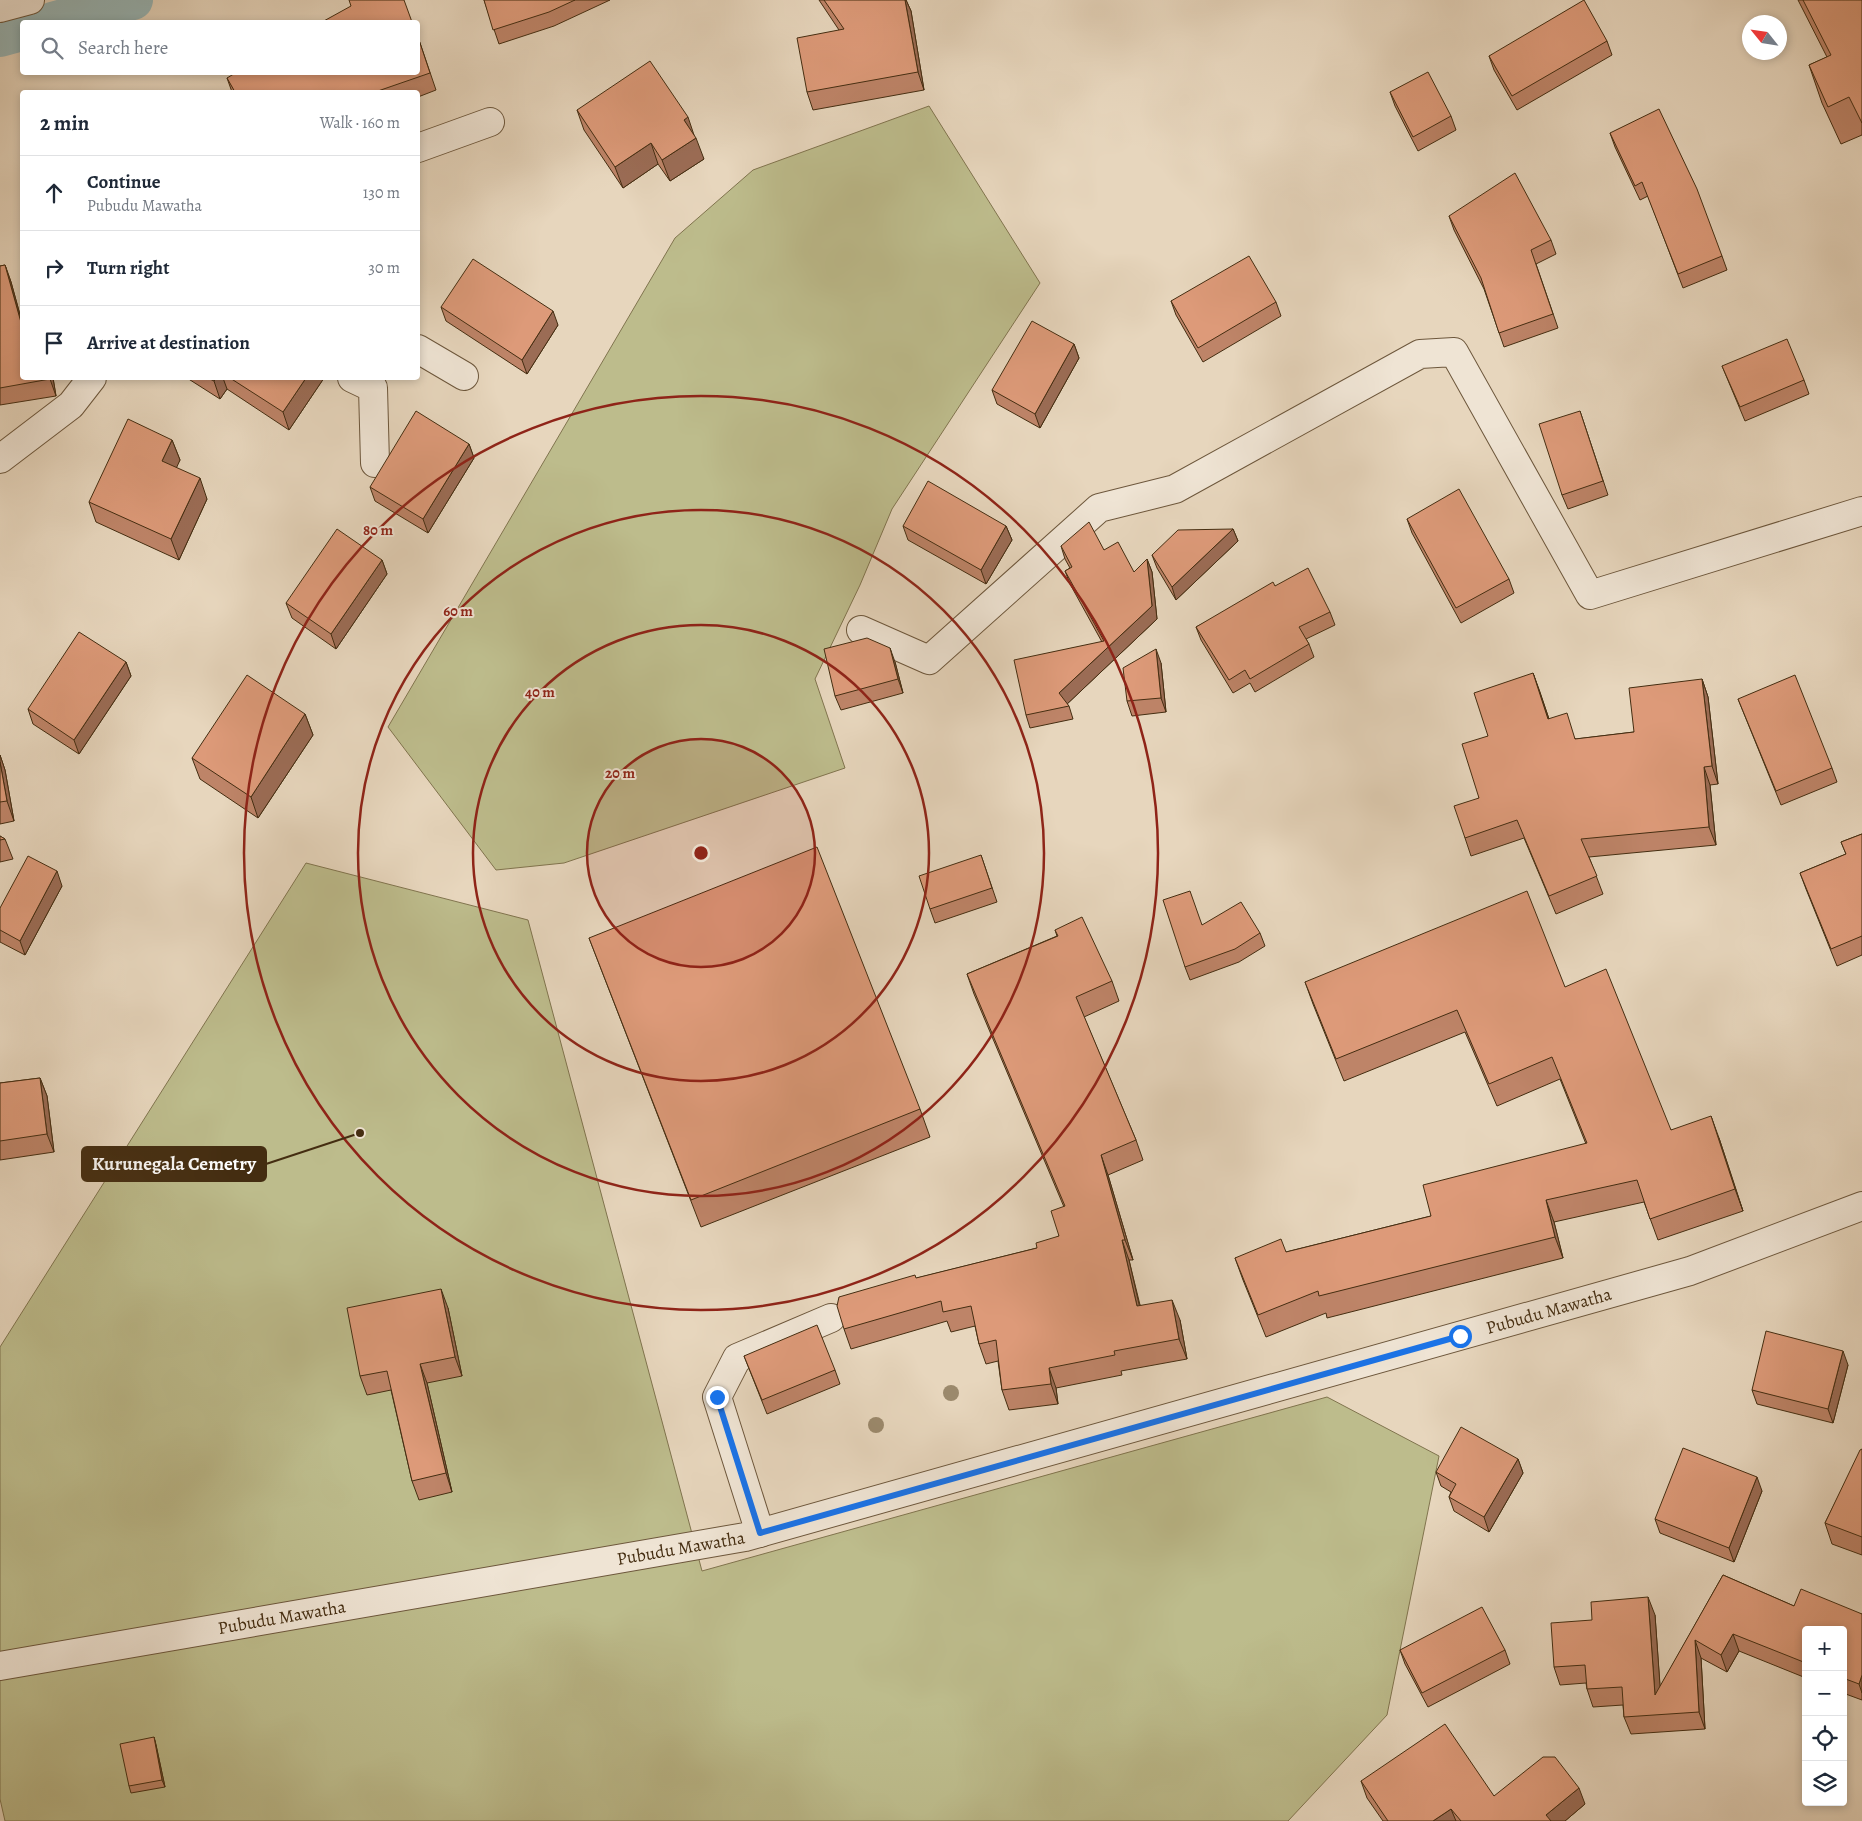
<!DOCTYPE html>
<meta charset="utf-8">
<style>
body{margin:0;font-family:Alegreya,serif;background:#f6f6f7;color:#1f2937}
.controls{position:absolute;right:15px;bottom:15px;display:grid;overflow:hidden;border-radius:5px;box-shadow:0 2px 8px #0003}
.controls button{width:45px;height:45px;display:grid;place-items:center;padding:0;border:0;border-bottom:1px solid #e0e1e3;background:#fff;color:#1f2937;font:25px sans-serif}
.compass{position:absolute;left:1742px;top:15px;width:45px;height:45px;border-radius:50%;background:#fff;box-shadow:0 2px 8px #0003;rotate:300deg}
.stop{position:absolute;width:15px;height:15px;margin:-11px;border:4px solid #1a73e8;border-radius:50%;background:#fff}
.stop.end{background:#1a73e8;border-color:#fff;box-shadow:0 1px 5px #0008}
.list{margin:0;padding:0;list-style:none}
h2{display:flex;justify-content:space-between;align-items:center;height:65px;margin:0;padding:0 20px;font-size:21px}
h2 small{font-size:16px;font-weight:400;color:#747a83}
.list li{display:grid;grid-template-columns:32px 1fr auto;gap:15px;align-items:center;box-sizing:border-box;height:75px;padding:0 20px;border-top:1px solid #e0e1e3}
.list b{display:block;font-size:19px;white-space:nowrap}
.list p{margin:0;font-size:16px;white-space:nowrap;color:#747a83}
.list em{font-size:16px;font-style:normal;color:#747a83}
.icon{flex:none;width:28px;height:28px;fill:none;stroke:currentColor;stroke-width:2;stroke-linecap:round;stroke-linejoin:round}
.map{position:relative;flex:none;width:1862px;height:1821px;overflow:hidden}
.search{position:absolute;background:#fff;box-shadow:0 2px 8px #0003;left:20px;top:20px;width:400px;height:55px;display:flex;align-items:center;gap:12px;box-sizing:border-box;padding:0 18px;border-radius:5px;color:#747a83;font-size:19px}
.panel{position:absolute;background:#fff;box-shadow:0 2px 8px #0003;left:20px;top:90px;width:400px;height:290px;border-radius:5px}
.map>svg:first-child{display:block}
</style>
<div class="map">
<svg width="1862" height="1821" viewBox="0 0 1862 1821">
<rect width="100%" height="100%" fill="#e7d6bd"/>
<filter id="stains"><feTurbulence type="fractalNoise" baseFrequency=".004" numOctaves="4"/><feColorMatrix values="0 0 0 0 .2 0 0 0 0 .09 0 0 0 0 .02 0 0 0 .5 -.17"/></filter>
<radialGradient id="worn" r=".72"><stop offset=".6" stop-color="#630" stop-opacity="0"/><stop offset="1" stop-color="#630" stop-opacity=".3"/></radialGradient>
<g fill="#bdbc8c" stroke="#80744e">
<polygon points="929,106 1040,283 892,509 860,585 815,679 845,768 564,863 496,870 388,727 675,238 753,170"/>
<polygon points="306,863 528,920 702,1571 1327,1397 1439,1456 1387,1715 1288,1821 5,1821 0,1799 0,1347"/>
</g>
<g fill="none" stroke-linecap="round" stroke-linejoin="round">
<g stroke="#98b7b8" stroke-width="40">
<polyline points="52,22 133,0"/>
<polyline points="0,37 22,31"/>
</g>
<g stroke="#6d573c" stroke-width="30">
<g id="minor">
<polyline points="0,8 30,0"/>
<polyline points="418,148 490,122"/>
<polyline points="418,349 464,376"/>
<polyline points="352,378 373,388 375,463"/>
<polyline points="0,459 71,405 92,378"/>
<polyline points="861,630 929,660 1099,508 1175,489 1420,354 1454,352 1590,595 1862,511"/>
<polyline points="760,1533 717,1397 737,1358 831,1318"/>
<path id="s1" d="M0 1666 745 1537 1690 1271 1862 1206"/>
</g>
</g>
<use href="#minor" stroke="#efe4d4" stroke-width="28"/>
</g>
<g fill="#9b896c">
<circle cx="951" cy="1393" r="8"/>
<circle cx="876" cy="1425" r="8"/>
</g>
<g fill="#be8468" stroke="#442d11">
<polygon points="484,0 610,0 554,26 499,44"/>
<polygon points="819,0 906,0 911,11 924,90 813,110 807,92 839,30"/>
<polygon points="1798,0 1862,0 1862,135 1841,144 1822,103 1809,65 1827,57"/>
<polygon points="418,37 436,90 418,97 418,92 232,92 227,78"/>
<polygon points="1607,41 1612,55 1517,110 1494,70 1489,56"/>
<polygon points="1390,92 1451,116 1456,130 1418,151 1395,106"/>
<polygon points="577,110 704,159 670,181 658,164 623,188 584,130"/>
<polygon points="1610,133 1722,256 1727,270 1683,288 1648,196 1640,200 1615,147"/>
<polygon points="1449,216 1551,240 1556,254 1536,264 1558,328 1504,347 1484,289 1454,230"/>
<polygon points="5,265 11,282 22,322 22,378 53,378 56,396 0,405 0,266"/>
<polygon points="1171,301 1276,302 1281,316 1203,362 1176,315"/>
<polygon points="441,307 558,325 527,374 446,321"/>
<polygon points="1074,344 1079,358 1040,428 997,404 992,390"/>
<polygon points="1722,366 1804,380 1809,394 1745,421"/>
<polygon points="187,378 324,378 289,430 227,389 220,399"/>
<polygon points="1580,411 1608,495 1568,509 1562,495"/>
<polygon points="172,440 180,460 176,467 207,499 179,560 96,522 89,502"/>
<polygon points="469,444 474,458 428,533 375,501 370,487"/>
<polygon points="1407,519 1509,579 1514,593 1461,623 1412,533"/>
<polygon points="903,526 1006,526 1012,540 986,584 908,540"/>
<polygon points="1233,529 1238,541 1176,600 1157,568 1152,555"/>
<polygon points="1061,546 1104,550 1134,572 1147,559 1152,572 1157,619 1067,704 1069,706 1073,719 1030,728 1026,715 1102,642 1070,584 1065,571 1070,568 1065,559"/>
<polygon points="382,560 387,574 336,649 292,618 286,603"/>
<polygon points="1275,586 1330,612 1335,625 1306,639 1309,644 1314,657 1255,692 1250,683 1233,693 1201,640 1196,627"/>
<polygon points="126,662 131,676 79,754 33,724 28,709"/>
<polygon points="895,662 903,693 841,710 835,696"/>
<polygon points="1161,663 1166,712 1132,716 1127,701"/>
<polygon points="1533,673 1549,719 1576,739 1634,732 1702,679 1708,697 1718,784 1710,785 1716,845 1589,857 1603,894 1556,914 1524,838 1471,856 1465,838 1479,798 1488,736"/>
<polygon points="1738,699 1832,768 1837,782 1781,805"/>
<polygon points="305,714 313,735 258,818 200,779 192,758"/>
<polygon points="0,755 5,770 14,821 0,824"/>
<polygon points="1862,834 1862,955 1837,966 1806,889 1800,873 1846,854 1841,842"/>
<polygon points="0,836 5,839 13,859 0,862"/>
<polygon points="981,855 997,902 935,923 930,909"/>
<polygon points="62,886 25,955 0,942 0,908"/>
<polygon points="1202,925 1260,933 1265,946 1239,962 1190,980 1185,967"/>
<polygon points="1055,930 1112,981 1119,1001 1084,1017 1136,1140 1143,1160 1108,1175 1133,1260 1129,1260 1140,1305 1180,1320 1187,1359 1121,1371 1122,1375 1056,1388 1058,1404 1009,1410 1002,1390 998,1361 986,1364 979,1344 975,1326 951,1332 947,1321 851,1349 844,1329 917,1278 1037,1248 1059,1236 1064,1207 974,994 967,974 1057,936"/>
<polygon points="589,938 920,1109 930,1137 701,1227"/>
<polygon points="1305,982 1565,987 1671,1130 1719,1138 1743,1211 1658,1240 1644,1202 1554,1222 1563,1258 1327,1318 1326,1313 1266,1337 1243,1280 1235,1258 1286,1252 1431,1216 1586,1144 1560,1079 1497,1106 1465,1032 1344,1081 1313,1004"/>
<polygon points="40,1078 47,1096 54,1152 0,1160 0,1083"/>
<polygon points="448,1308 462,1376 427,1383 452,1492 419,1500 412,1481 391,1390 367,1395 360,1376"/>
<polygon points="744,1356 835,1370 840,1384 767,1414"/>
<polygon points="1848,1365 1833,1423 1757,1404 1752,1390"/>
<polygon points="1862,1449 1862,1555 1832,1544 1825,1523"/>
<polygon points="1518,1459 1523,1473 1489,1532 1454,1511 1449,1497 1451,1492 1441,1486 1436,1472"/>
<polygon points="1762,1491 1734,1562 1660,1533 1655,1519"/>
<polygon points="1723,1575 1794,1606 1862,1614 1862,1700 1843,1693 1843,1630 1806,1630 1806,1678 1739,1651 1727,1672 1701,1658 1705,1729 1631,1734 1624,1717 1623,1705 1593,1707 1587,1689 1586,1683 1560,1685 1554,1667 1655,1615 1660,1687"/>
<polygon points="1400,1650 1505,1650 1510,1664 1428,1707 1405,1664"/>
<polygon points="154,1737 156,1745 165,1787 131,1793 129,1786"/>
<polygon points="1361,1781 1494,1796 1585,1804 1565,1821 1383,1821 1367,1798"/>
</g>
<g fill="#9b6c55" stroke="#442d11">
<polygon points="905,0 906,0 911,11 924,90 918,72"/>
<polygon points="688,117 695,138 684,120"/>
<polygon points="696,138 704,159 670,181 662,160"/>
<polygon points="651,143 658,164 623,188 615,167"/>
<polygon points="5,265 11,282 22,322 22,326"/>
<polygon points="553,311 558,325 527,374 522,360"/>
<polygon points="1074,344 1079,358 1040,428 1035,414"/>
<polygon points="50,378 53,378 56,396 50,379"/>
<polygon points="216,378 223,378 227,389 220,399 214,381"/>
<polygon points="306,378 324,378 289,430 283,412"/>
<polygon points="172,440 180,460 170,482 162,461"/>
<polygon points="469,444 474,458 428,533 423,519"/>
<polygon points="200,478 207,499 179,560 171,539"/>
<polygon points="1006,526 1012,540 986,584 981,570"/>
<polygon points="1233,529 1238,541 1176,600 1172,587"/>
<polygon points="1147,559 1152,572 1157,619 1064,707 1059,693 1152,606"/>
<polygon points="382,560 387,574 336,649 331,634"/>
<polygon points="890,648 895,662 903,693 898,679"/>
<polygon points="1156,649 1161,663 1166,712 1161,698"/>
<polygon points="126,662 131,676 79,754 74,740"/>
<polygon points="1533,673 1540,692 1555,737 1548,719"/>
<polygon points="1702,679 1708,697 1718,784 1712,766"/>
<polygon points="305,714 313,735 258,818 251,797"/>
<polygon points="0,755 5,770 14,821 7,801 0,762"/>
<polygon points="1704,767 1710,785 1716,845 1709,827"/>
<polygon points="57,871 62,886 25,955 20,941"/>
<polygon points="40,1078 47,1096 54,1152 47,1134"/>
<polygon points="1711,1116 1719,1138 1743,1211 1735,1189"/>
<polygon points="1101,1155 1108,1175 1133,1260 1125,1240"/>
<polygon points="1546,1200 1554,1222 1563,1258 1555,1237"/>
<polygon points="1122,1240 1129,1260 1144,1326 1137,1306"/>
<polygon points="441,1289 448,1308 462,1376 455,1357"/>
<polygon points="1172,1300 1180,1320 1187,1359 1179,1339"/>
<polygon points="1843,1351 1848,1365 1833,1423 1828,1409"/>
<polygon points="420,1364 427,1383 452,1492 446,1473"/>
<polygon points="1049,1368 1056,1388 1058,1404 1051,1384"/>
<polygon points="1518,1459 1523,1473 1489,1532 1484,1517"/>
<polygon points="1757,1477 1762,1491 1734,1562 1729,1548"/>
<polygon points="1648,1597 1655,1615 1662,1713 1655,1695"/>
<polygon points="1733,1634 1739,1651 1727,1672 1721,1655"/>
<polygon points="1695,1640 1701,1658 1705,1729 1699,1712"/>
<polygon points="1862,1675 1862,1693 1859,1684"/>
<polygon points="154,1737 156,1745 165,1787 162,1780"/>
<polygon points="1579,1788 1585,1804 1565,1821 1548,1821 1546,1815"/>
<polygon points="1451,1809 1456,1821 1433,1821"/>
</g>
<g fill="#dd9a79" stroke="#442d11">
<polygon points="349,0 404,0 412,22 322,22 351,6"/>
<polygon points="484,0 575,0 549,12 493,30"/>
<polygon points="824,0 905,0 918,72 807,92 797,38 844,29"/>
<polygon points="1584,0 1607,41 1512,96 1489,56"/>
<polygon points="1803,0 1862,0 1862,123 1849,97 1828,107 1809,65 1831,55"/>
<polygon points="418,37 430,73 375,92 235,92 227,78 237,72 418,72"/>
<polygon points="650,61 688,117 684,120 696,138 662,160 651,143 615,167 577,110"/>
<polygon points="1428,72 1451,116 1413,137 1390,92"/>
<polygon points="1659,109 1697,189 1722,256 1678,274 1642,182 1635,186 1610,133"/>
<polygon points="1515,173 1551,240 1531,250 1553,314 1499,333 1481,278 1449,216"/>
<polygon points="1249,256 1276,302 1198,348 1171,301"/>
<polygon points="473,259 553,311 522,360 441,307"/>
<polygon points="5,265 22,326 22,378 50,378 50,379 0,388 0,266"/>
<polygon points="1032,321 1074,344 1035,414 992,390"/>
<polygon points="1787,339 1804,380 1740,407 1722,366"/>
<polygon points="208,378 216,378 214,381"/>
<polygon points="230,378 306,378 283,412"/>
<polygon points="416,411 469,444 423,519 370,487"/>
<polygon points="1580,411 1603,481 1562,495 1539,424"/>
<polygon points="128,419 172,440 162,461 200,478 171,539 89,502"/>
<polygon points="928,481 1006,526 981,570 903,526"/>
<polygon points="1459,489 1509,579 1456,608 1407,519"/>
<polygon points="1089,522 1104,550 1118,542 1134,572 1147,559 1152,606 1059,693 1069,706 1026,715 1014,660 1104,641 1065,571 1072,567 1061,546"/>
<polygon points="337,529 382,560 331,634 286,603"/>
<polygon points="1233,529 1172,587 1152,555 1178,530"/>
<polygon points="1308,568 1330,612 1299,627 1309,644 1250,679 1245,670 1229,680 1196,627 1273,582 1275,586"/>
<polygon points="79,632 126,662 74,740 28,709"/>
<polygon points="867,638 890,648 898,679 835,696 824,649"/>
<polygon points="1156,649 1161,698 1127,701 1123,668"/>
<polygon points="1533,673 1548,719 1567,713 1575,739 1634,732 1629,688 1702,679 1712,766 1704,767 1709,827 1581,839 1597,876 1549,896 1517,820 1465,838 1454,806 1479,798 1462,744 1488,736 1474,693"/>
<polygon points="247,675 305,714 251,797 192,758"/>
<polygon points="1795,675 1832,768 1776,791 1738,699"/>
<polygon points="0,762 7,801 0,802"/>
<polygon points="1862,834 1862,936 1831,949 1800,873 1846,854 1841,842"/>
<polygon points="0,836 5,839 0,840"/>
<polygon points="817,847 920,1109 691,1200 589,938"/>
<polygon points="981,855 992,888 930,909 919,876"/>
<polygon points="28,856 57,871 20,941 0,930 0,908"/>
<polygon points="1190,891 1202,925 1241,902 1260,933 1235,949 1185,967 1163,900"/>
<polygon points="1527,891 1565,987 1606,969 1671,1130 1711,1116 1735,1189 1650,1219 1637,1180 1546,1200 1555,1237 1319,1296 1318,1291 1258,1315 1235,1258 1281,1239 1286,1252 1431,1216 1423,1185 1587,1143 1552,1057 1489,1084 1457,1010 1336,1059 1305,982"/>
<polygon points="1082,917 1112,981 1076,997 1136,1140 1101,1155 1125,1240 1122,1240 1137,1306 1172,1300 1179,1339 1114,1351 1115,1355 1049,1368 1051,1384 1002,1390 996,1340 979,1344 971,1306 943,1312 941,1301 844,1329 837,1306 839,1297 915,1275 916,1278 1037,1248 1036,1243 1059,1236 1051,1211 1065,1206 967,974 1058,936 1055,930"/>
<polygon points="40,1078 47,1134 0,1141 0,1083"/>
<polygon points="441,1289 455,1357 420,1364 446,1473 412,1481 387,1371 360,1376 347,1308"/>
<polygon points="817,1325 835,1370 762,1400 744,1356"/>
<polygon points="1766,1331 1843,1351 1828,1409 1752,1390"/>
<polygon points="1461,1427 1518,1459 1484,1517 1449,1497 1456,1484 1436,1472"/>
<polygon points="1683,1448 1757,1477 1729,1548 1655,1519"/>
<polygon points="1862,1449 1862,1537 1825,1523 1860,1450"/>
<polygon points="1723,1575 1794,1606 1801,1589 1862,1614 1862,1675 1859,1684 1843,1678 1843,1630 1806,1630 1806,1663 1733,1634 1721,1655 1695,1640 1699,1712 1624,1717 1622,1687 1587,1689 1585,1665 1554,1667 1551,1623 1592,1620 1591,1602 1648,1597 1655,1695"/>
<polygon points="1482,1607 1505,1650 1422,1693 1400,1650"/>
<polygon points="1445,1724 1494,1796 1543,1757 1555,1757 1579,1788 1546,1815 1551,1821 1461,1821 1451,1809 1433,1821 1388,1821 1361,1781"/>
<polygon points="154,1737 162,1780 129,1786 120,1744"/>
</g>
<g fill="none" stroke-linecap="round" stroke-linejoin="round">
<polyline stroke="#1a73e8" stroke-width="6" points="717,1397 760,1533 1460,1336"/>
</g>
<circle cx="701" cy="853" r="114" fill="#8f2418" fill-opacity=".12"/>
<g fill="none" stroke="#8f2418" stroke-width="2.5">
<circle cx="701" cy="853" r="114"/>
<circle cx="701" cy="853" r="228"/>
<circle cx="701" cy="853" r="343"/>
<circle cx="701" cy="853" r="457"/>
</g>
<g text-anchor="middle" stroke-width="4" stroke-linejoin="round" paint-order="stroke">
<g font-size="18" fill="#442d11" stroke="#efe4d4">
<text dy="6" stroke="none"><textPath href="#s1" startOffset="1591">Pubudu Mawatha</textPath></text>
<text dy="6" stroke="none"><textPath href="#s1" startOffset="691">Pubudu Mawatha</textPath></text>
<text dy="6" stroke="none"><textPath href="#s1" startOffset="286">Pubudu Mawatha</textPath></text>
</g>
</g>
<circle cx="701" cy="853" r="8" fill="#8f2418" stroke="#efe4d4" stroke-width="2.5"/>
<g font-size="15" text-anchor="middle" font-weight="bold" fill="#8f2418" stroke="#efe4d4" stroke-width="4" stroke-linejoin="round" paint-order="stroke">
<text x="378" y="535">80 m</text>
<text x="458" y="616">60 m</text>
<text x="540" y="697">40 m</text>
<text x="620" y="778">20 m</text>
</g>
<path fill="none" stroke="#442d11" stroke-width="2" d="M360 1133L266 1164"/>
<circle fill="#442d11" stroke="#efe4d4" stroke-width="2" cx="360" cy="1133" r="5"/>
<rect fill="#442d11" stroke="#442d11" stroke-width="2" x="82" y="1147" width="184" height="34" rx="5"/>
<g font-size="19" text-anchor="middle" font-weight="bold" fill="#fff">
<text x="174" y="1170">Kurunegala Cemetry</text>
</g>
<rect width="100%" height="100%" filter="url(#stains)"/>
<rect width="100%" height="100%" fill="url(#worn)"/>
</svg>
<div class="controls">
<button>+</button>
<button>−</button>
<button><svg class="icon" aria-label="locate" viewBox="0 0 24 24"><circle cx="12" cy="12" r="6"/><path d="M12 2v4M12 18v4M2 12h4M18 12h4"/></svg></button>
<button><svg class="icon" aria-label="layers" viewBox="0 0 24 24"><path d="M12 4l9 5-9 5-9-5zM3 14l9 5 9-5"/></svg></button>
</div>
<svg class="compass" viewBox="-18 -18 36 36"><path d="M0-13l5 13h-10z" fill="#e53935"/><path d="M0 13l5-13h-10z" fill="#747a83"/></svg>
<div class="stop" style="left:1460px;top:1336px"></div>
<div class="stop end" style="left:717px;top:1397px"></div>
<div class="search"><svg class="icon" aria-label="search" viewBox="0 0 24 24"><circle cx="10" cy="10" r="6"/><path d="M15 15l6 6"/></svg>Search here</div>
<section class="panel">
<h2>2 min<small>Walk · 160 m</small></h2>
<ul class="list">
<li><svg class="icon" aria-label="ahead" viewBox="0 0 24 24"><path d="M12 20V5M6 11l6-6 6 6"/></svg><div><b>Continue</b><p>Pubudu Mawatha</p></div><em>130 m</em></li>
<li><svg class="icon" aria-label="right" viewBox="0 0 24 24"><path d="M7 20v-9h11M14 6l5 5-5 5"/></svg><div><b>Turn right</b></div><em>30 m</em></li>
<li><svg class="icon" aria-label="arrive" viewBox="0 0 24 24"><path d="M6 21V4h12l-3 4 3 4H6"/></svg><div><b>Arrive at destination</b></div></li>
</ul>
</section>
</div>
